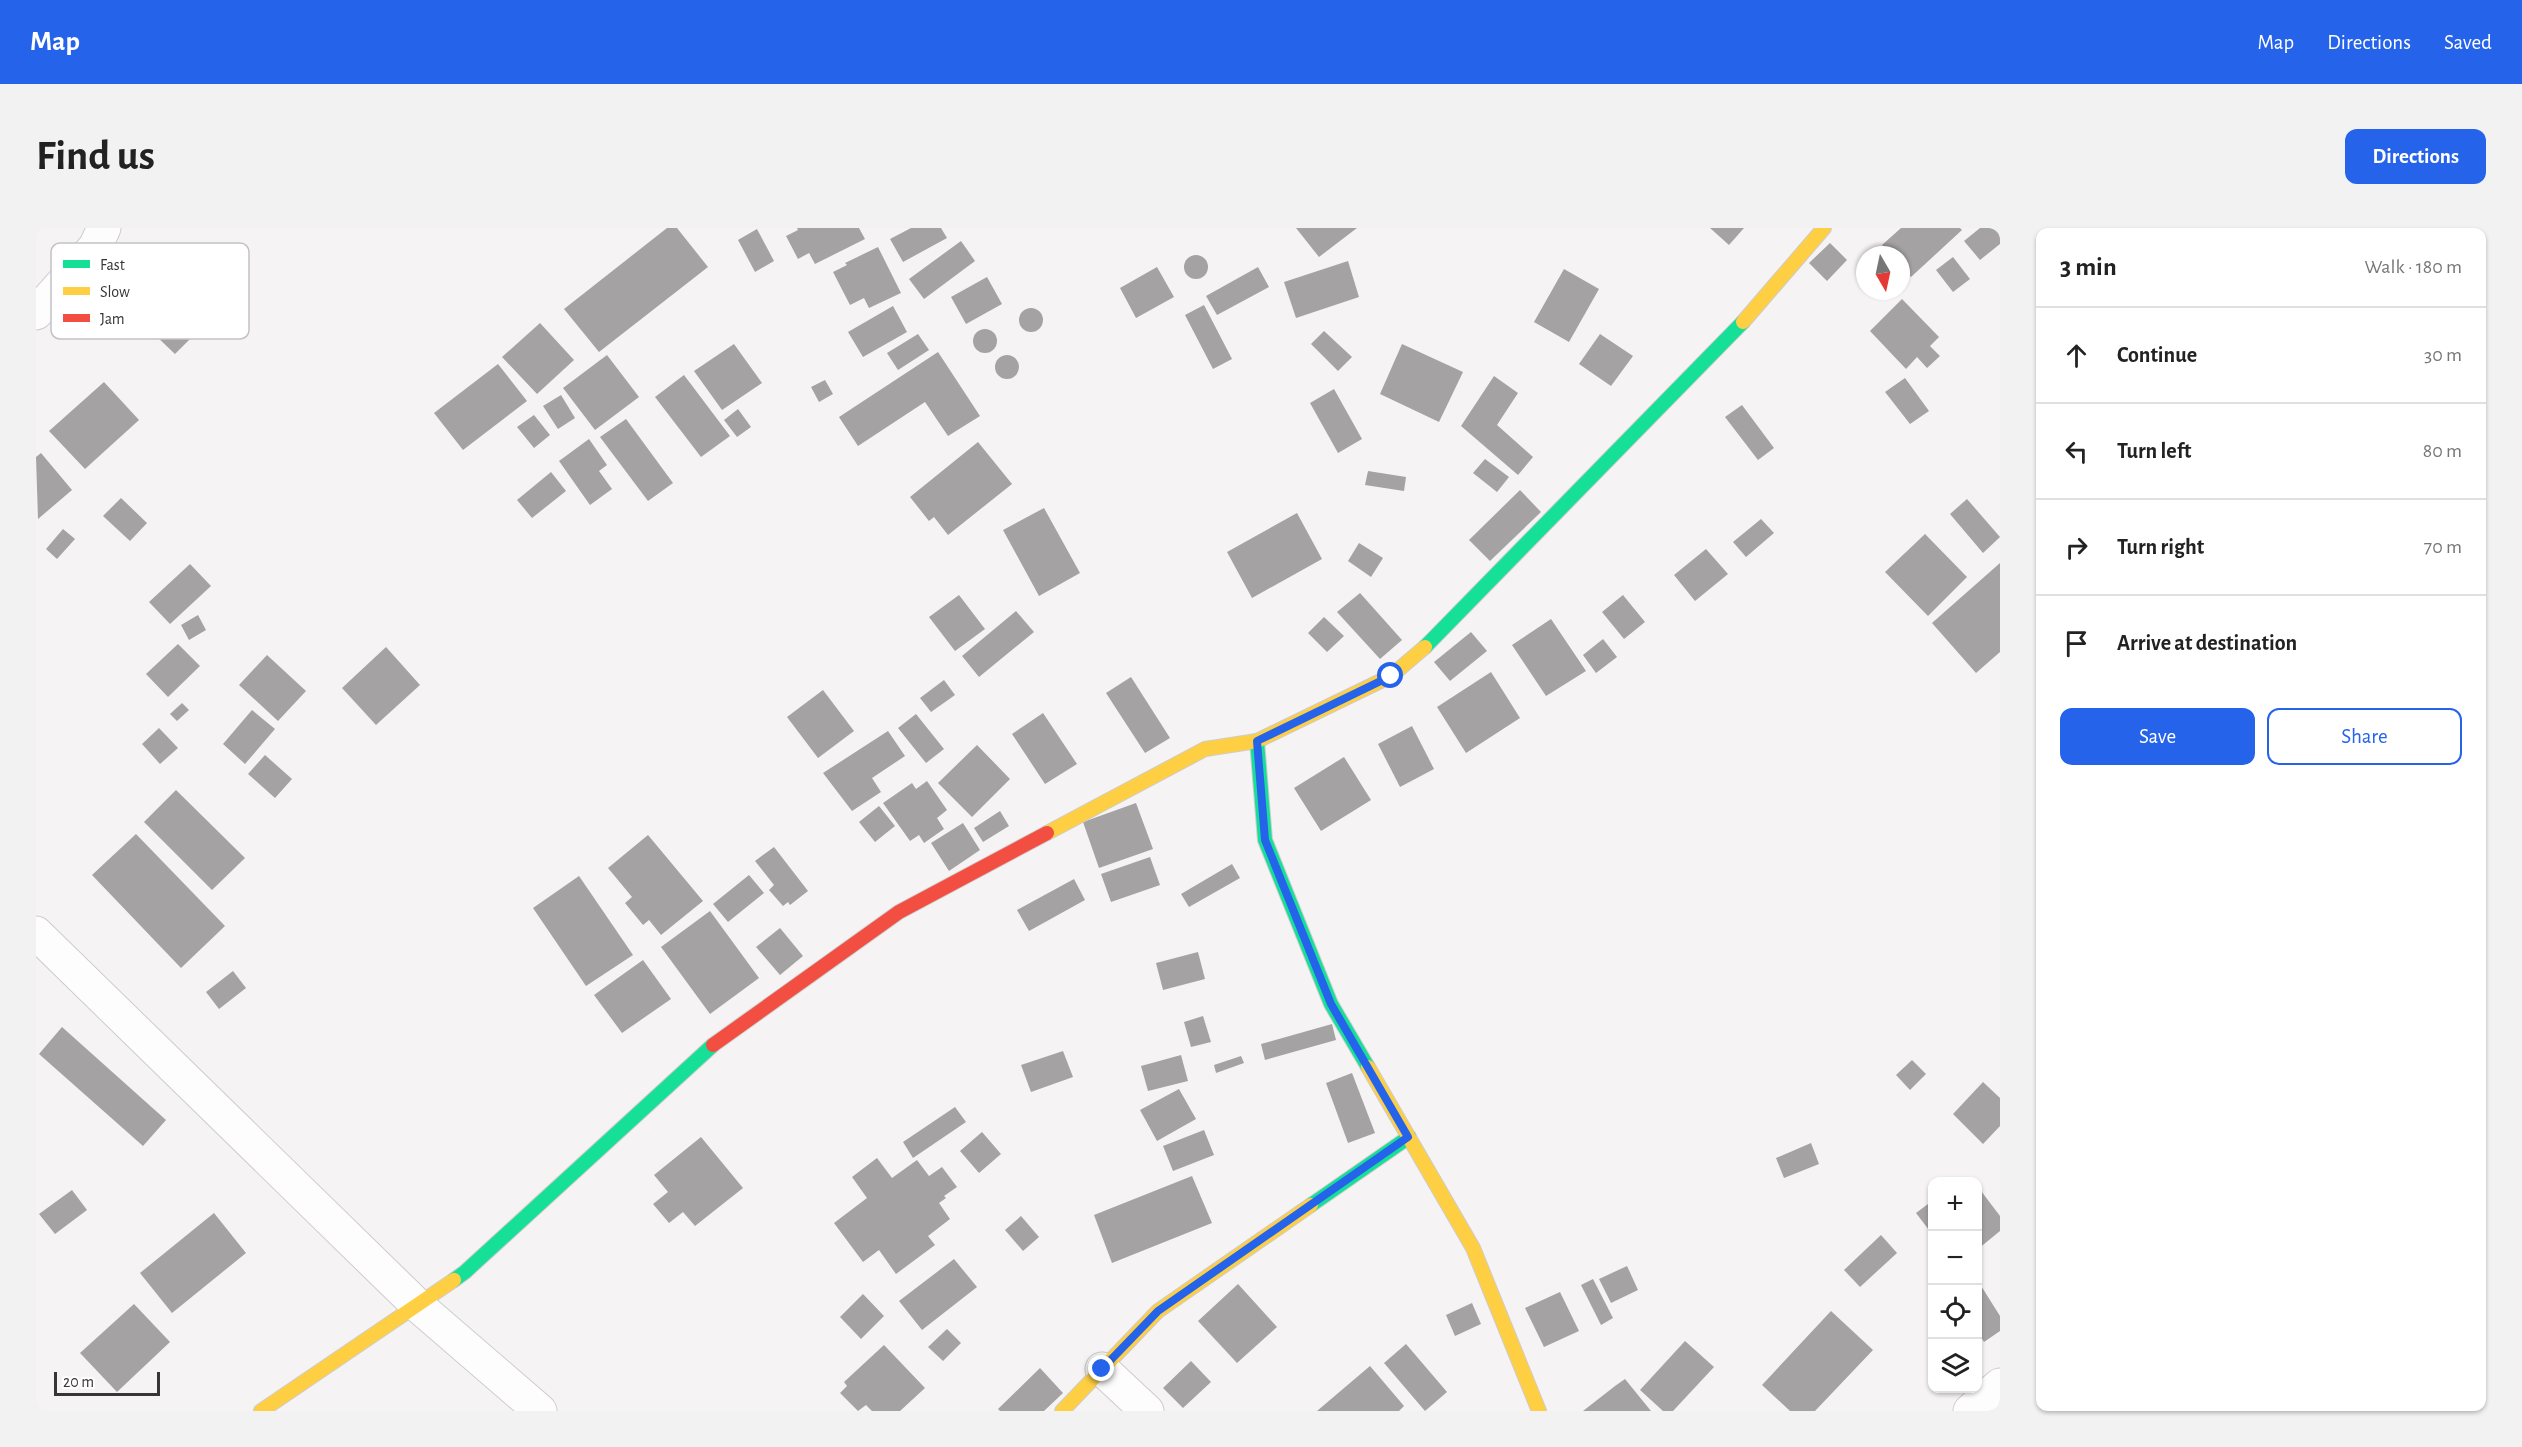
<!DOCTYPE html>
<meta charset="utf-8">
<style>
body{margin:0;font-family:"Alegreya Sans",sans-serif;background:#f2f2f2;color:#222}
.controls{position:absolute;right:18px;bottom:18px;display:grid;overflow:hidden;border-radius:12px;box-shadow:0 2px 4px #0004}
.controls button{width:54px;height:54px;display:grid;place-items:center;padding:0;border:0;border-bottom:2px solid #e0e0e0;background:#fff;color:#222;font:30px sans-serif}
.compass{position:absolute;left:1820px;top:18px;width:54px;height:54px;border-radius:50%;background:#fff;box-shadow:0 2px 4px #0004;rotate:171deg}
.scale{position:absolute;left:18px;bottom:15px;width:106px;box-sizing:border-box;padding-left:6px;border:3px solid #373536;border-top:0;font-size:16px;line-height:21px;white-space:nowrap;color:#373536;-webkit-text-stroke:4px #fff;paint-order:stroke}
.stop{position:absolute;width:18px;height:18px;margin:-14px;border:4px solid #2563eb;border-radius:50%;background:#fff}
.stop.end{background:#2563eb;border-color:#fff;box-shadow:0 2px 6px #0008}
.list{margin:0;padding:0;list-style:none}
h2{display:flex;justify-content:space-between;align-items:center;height:78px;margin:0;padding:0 24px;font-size:26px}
h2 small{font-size:20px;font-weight:400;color:#767676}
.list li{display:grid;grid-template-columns:39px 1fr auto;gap:18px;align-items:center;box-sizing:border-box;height:96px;padding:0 24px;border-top:2px solid #e0e0e0}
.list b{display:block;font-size:22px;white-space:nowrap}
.list em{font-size:20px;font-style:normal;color:#767676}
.actions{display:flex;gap:12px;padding:18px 24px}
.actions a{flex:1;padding:14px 0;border:2px solid #2563eb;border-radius:12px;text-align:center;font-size:21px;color:#2563eb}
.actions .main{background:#2563eb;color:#fff}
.icon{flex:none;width:33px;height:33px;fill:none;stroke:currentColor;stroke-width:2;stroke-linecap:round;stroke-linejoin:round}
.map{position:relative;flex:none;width:1964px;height:1183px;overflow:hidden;border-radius:12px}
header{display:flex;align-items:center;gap:36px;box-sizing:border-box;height:84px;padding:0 30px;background:#2563eb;color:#fff}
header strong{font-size:28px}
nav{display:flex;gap:33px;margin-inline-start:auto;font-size:21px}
.intro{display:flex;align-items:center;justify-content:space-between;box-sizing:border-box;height:144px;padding:0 36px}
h1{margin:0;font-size:42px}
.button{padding:15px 27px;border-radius:12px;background:#2563eb;color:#fff;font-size:21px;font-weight:700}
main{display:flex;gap:36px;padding:0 36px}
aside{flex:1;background:#fff;border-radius:12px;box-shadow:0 2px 4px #0004}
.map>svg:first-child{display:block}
</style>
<header>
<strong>Map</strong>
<nav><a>Map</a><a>Directions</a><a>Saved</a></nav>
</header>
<div class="intro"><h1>Find us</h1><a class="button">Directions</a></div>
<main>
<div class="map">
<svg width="1964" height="1183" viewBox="0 0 1964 1183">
<rect width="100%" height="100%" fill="#f6f3f4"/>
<g fill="#a4a2a3">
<polygon points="631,0 641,0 672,39 563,124 528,81"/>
<polygon points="761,0 823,0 829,11 779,36 773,25 762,31 750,8 762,2"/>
<polygon points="875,0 905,0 911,10 867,34 854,11"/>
<polygon points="1260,0 1321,0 1283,29"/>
<polygon points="1674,0 1708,0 1693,17"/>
<polygon points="1865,0 1924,0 1926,2 1875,49 1865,38 1865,27 1855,27 1846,17"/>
<polygon points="1944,0 1964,0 1964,16 1944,32 1928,13"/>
<polygon points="721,1 738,33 719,44 702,12"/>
<polygon points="925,13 939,33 888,71 873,51"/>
<polygon points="1794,15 1811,32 1791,53 1773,35"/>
<polygon points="842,19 865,65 833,80 828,70 814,77 797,44 811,37 809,35"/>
<circle cx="1160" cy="39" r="12"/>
<polygon points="1917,29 1934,51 1917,64 1900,42"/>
<polygon points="1312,33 1323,69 1260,90 1248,54"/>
<polygon points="1121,39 1138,69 1100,90 1084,60"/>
<polygon points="1222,39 1233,59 1181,87 1170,68"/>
<polygon points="1528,41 1563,61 1533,114 1498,94"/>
<polygon points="951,49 966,76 930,96 915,69"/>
<polygon points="162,62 183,82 139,126 119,107"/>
<polygon points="1866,71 1903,109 1894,118 1904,128 1891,140 1881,129 1870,141 1834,103"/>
<polygon points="1168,77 1196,131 1177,141 1149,87"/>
<polygon points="857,78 871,104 827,129 812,104"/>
<circle cx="995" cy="92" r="12"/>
<polygon points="504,95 538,132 501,166 466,129"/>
<circle cx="949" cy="113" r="12"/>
<polygon points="1288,103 1316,129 1302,143 1275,116"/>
<polygon points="882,106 893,122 862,142 851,125"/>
<polygon points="1564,106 1597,128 1575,158 1543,136"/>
<polygon points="698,116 726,155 686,182 658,143"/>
<polygon points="1366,116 1427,144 1403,194 1344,166"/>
<polygon points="902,124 944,188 912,208 889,174 822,218 803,189"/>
<circle cx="971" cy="139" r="12"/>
<polygon points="571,127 603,169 559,202 527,160"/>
<polygon points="462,136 491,173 427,222 398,185"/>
<polygon points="648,147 694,208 665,229 619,169"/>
<polygon points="1458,148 1482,165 1461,197 1497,229 1482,247 1425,198"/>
<polygon points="1869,150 1893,183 1874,196 1849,164"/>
<polygon points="789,152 797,166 783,174 775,159"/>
<polygon points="68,154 103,192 49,241 13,203"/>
<polygon points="1298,161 1326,211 1302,225 1274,175"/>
<polygon points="525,167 539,190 522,201 507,178"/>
<polygon points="1706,177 1738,220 1722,232 1689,189"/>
<polygon points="702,181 715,199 701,209 688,192"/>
<polygon points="498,187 514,207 498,220 481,199"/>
<polygon points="590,191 637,255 612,273 564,209"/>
<polygon points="553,211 571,237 563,243 576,261 554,277 523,233"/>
<polygon points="942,214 976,256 912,307 898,289 893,293 874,269"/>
<polygon points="5,225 36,262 2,291 0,229"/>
<polygon points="1449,231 1473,249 1461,264 1437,245"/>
<polygon points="1332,243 1370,249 1368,263 1329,257"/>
<polygon points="515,244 530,263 496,290 481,272"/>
<polygon points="1484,262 1505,284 1454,333 1433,312"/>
<polygon points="85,270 111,295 94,313 67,288"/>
<polygon points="1931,271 1964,309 1947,325 1914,286"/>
<polygon points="1008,280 1044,345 1003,368 967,302"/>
<polygon points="1261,285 1286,331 1216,370 1191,324"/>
<polygon points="1725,291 1738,305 1710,329 1697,314"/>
<polygon points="27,301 39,311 21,331 10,321"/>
<polygon points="1889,306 1931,349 1892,388 1849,344"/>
<polygon points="1323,315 1347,330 1335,349 1312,333"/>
<polygon points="1670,321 1692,346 1659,373 1638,347"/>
<polygon points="1964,335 1964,424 1940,445 1896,395"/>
<polygon points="154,336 175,358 134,396 113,374"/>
<polygon points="1324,365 1366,412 1344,431 1301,384"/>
<polygon points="923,367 949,401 919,423 893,389"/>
<polygon points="1587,367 1609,394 1588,411 1566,384"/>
<polygon points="980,383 998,404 943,449 926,428"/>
<polygon points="162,387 170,402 153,412 145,397"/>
<polygon points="1288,389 1308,408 1291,424 1272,405"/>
<polygon points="1515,391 1550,443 1510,468 1476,417"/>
<polygon points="1435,404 1451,423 1414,453 1398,434"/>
<polygon points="1567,411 1581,429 1560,445 1547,427"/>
<polygon points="142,416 164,438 132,469 110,446"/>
<polygon points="350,419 384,457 340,497 306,460"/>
<polygon points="231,427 270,463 242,493 203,457"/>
<polygon points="1455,444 1484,490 1430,525 1401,479"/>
<polygon points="1095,449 1134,510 1109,525 1070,465"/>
<polygon points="908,452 919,467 895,484 884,470"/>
<polygon points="787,462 818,503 782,530 751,489"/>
<polygon points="146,475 153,482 141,493 134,486"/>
<polygon points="216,482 239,501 209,536 187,516"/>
<polygon points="1007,485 1041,536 1009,556 976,506"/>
<polygon points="880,486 908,521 890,535 862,500"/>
<polygon points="1376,498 1398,541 1364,559 1342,516"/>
<polygon points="123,500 142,520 124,536 106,516"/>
<polygon points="852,503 869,528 836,550 845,564 816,583 787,545"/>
<polygon points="941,517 974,551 936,589 902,555"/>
<polygon points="229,527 256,551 239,570 212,546"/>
<polygon points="1308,529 1335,572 1285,603 1258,560"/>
<polygon points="891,553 911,582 901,590 908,601 888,615 883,607 874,613 847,575 876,555 880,561"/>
<polygon points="140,562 209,630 176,662 108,594"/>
<polygon points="1100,575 1117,621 1063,640 1047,594"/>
<polygon points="843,578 859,598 839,614 823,594"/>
<polygon points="964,583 973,598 947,614 938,600"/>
<polygon points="927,595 944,622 913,643 895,615"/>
<polygon points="100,606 189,698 145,740 56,647"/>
<polygon points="612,607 667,673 625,707 613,692 607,697 589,675 596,669 572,640"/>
<polygon points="738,619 772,663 754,677 752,674 747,678 733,662 738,657 719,633"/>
<polygon points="1114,629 1124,657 1075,674 1065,646"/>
<polygon points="1196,636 1204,650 1153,679 1145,666"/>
<polygon points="713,647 728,665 692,694 677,676"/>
<polygon points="543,648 597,727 550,758 497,680"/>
<polygon points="1038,651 1049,672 993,703 981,682"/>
<polygon points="674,683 723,750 674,786 625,719"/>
<polygon points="744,700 767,728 744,747 720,719"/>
<polygon points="1162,724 1169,751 1127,762 1120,735"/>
<polygon points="607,732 635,771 586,805 558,767"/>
<polygon points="197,743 210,760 183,781 170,764"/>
<polygon points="1167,788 1175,814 1155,819 1148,794"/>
<polygon points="1296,796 1300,812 1229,832 1225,816"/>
<polygon points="26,799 130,892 107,918 3,826"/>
<polygon points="1027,823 1037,849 995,864 985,837"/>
<polygon points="1145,827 1152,853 1112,863 1105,838"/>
<polygon points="1205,828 1208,835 1180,845 1178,837"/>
<polygon points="1876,832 1890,846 1874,862 1860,847"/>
<polygon points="1316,845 1339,905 1312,915 1290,855"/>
<polygon points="1947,854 1964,870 1964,898 1947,916 1917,886"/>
<polygon points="1143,861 1160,891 1121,913 1104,882"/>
<polygon points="919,879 930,894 877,930 867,914"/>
<polygon points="1168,902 1178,927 1137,943 1127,918"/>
<polygon points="946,904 965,926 943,945 924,923"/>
<polygon points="665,909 707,960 659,998 647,984 633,995 617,976 632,964 618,947"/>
<polygon points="1775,915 1783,936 1748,950 1740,930"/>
<polygon points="841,930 856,950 881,932 893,948 906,939 921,959 908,968 910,970 903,975 914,991 892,1008 899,1017 860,1046 843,1022 827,1034 798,995 831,970 816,949"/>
<polygon points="1156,948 1176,995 1076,1035 1058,987"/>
<polygon points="1942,959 1964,988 1964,1003 1942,1021"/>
<polygon points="36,962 51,982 19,1006 3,986"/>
<polygon points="1896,973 1896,1006 1880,985"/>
<polygon points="178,985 210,1025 136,1085 104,1045"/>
<polygon points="985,988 1003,1009 987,1023 969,1002"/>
<polygon points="1845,1007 1861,1025 1824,1059 1808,1042"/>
<polygon points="918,1031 941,1059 886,1102 863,1073"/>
<polygon points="1591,1038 1602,1062 1575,1075 1563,1051"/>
<polygon points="1557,1051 1577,1090 1565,1097 1545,1057"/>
<polygon points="1942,1053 1964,1088 1964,1103 1948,1114 1942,1104"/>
<polygon points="1202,1056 1241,1099 1201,1135 1162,1093"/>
<polygon points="1524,1064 1543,1103 1508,1119 1489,1080"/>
<polygon points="827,1066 848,1088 825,1111 804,1089"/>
<polygon points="1436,1075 1445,1096 1419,1108 1410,1087"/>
<polygon points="98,1076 134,1114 81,1164 44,1125"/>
<polygon points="1795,1083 1837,1122 1779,1183 1754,1183 1726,1157"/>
<polygon points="911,1101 925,1115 907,1133 892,1119"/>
<polygon points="1649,1113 1678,1139 1637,1183 1627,1183 1604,1162"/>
<polygon points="1370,1116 1411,1164 1389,1183 1348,1135"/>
<polygon points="848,1117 889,1160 864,1183 836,1183 830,1177 822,1183 804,1165 811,1158 808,1154"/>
<polygon points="1155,1133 1175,1154 1147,1180 1127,1160"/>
<polygon points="1334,1138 1368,1178 1363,1183 1281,1183"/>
<polygon points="1004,1140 1027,1165 1008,1183 964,1183 962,1181"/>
<polygon points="1589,1151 1615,1183 1547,1183 1579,1158"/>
</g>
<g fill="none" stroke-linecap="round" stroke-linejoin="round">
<g stroke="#cecccc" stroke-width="35">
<g id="street">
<polyline points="0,85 59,19 68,0"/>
<polyline points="0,705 380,1076 504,1183"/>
<polyline points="1066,1141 1111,1183"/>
<polyline points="1934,1183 1964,1157"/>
</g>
</g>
<g stroke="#cecccc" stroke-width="16">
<g id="fast">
<polyline points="1389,419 1707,94"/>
<polyline points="1221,513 1229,612 1295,776 1332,839"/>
<polyline points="1275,977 1373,909"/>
<polyline points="418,1052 429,1044 677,817"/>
</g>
</g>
<g stroke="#cecccc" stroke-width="16">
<g id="slow">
<polyline points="1707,94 1788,0"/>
<polyline points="1011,605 1169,521 1221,513 1355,448 1389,419"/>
<polyline points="1332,839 1437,1020 1503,1183"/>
<polyline points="225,1183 418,1052"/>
<polyline points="1026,1183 1122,1083 1275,977"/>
</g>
</g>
<g stroke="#cecccc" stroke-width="16">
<polyline id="jam" points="677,817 863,684 1011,605"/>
</g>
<use href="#street" stroke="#fefdfd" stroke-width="33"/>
<use href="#fast" stroke="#16e098" stroke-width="14"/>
<use href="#slow" stroke="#ffcf43" stroke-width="14"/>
<use href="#jam" stroke="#f24e42" stroke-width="14"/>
</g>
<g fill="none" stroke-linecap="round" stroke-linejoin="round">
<polyline stroke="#2563eb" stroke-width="8" points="1066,1141 1122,1083 1372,909 1295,776 1229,612 1221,513 1355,448"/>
</g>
<rect x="15" y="15" width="198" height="96" rx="9" fill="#fff" stroke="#c3c2c3" stroke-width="1.5"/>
<rect x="27" y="32" width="27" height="8" fill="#16e098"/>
<rect x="27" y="59" width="27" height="8" fill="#ffcf43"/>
<rect x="27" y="86" width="27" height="8" fill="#f24e42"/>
<g font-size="16" fill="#373536">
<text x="64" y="42">Fast</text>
<text x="64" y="69">Slow</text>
<text x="64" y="96">Jam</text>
</g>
</svg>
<div class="controls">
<button>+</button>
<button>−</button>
<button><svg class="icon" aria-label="locate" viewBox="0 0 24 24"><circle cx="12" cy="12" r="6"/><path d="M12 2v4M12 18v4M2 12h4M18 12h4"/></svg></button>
<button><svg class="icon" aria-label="layers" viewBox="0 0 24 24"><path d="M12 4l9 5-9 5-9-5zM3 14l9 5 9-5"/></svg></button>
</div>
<svg class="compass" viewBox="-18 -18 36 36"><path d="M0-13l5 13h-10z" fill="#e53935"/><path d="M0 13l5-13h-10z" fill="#767676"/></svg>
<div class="scale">20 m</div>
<div class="stop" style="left:1355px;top:448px"></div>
<div class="stop end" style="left:1066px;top:1141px"></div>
</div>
<aside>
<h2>3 min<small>Walk · 180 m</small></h2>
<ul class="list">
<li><svg class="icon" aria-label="ahead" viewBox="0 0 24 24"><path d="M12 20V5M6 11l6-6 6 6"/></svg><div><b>Continue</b></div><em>30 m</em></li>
<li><svg class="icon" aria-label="left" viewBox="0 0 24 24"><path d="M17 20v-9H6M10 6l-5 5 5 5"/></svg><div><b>Turn left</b></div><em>80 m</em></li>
<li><svg class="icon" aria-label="right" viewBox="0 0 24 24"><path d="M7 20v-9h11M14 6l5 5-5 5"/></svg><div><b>Turn right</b></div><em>70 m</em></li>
<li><svg class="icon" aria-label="arrive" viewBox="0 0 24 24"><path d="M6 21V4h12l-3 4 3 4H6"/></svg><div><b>Arrive at destination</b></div></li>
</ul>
<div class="actions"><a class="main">Save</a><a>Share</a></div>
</aside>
</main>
